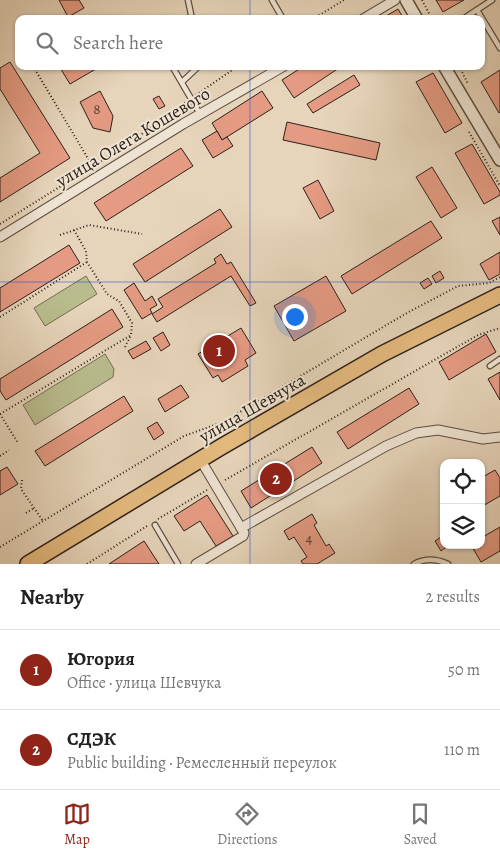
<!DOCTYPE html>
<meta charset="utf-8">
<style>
body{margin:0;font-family:Alegreya,serif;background:#f2f2f2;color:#222}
.controls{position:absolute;right:15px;bottom:15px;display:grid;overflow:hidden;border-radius:10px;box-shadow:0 1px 4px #0004}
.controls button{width:45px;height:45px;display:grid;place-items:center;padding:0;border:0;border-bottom:1px solid #e0e0e0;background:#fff;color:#222;font:25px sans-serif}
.you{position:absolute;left:294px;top:316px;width:18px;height:18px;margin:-12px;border:4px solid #fff;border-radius:50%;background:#1a73e8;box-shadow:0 0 0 8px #1a73e833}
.badge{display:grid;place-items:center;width:32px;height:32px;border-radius:50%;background:#8f2418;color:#fff;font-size:16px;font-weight:700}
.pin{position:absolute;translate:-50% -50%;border:2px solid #fff;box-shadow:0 1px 5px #0006}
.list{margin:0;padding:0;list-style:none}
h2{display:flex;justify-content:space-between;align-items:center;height:65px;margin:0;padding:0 20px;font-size:21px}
h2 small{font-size:16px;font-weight:400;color:#767676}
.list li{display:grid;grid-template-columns:32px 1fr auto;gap:15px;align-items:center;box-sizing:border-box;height:80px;padding:0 20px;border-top:1px solid #e0e0e0}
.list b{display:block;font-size:19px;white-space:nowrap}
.list p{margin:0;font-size:16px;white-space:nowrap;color:#767676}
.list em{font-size:16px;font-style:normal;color:#767676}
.icon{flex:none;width:28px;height:28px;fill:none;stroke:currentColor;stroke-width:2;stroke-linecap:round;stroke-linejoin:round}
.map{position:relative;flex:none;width:500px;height:564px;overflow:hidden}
.search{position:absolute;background:#fff;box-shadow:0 1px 4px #0004;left:15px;right:15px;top:15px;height:55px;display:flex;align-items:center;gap:12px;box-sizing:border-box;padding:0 18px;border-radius:10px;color:#767676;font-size:19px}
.sheet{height:225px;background:#fff}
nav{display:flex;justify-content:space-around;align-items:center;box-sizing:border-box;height:70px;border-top:1px solid #e0e0e0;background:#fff;font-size:14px;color:#767676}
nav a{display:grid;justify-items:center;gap:2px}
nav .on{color:#8f2418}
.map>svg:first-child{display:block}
</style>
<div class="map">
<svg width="500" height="564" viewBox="0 0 500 564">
<rect width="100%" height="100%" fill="#e7d5bb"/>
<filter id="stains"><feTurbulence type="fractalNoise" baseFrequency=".004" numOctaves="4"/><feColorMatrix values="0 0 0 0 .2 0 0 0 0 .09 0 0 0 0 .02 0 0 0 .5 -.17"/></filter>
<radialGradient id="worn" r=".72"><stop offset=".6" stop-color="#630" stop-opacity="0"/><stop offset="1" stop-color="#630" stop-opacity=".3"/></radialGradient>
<g fill="#b9bc8d" stroke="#726e54">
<polygon points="86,276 97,294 45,326 34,308"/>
<polygon points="105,354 114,369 113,377 35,425 23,405"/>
</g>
<g fill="#e59b83" stroke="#2c201a">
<polygon points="59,0 79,0 84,8 68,17"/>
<polygon points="436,0 464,0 443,12"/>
<polygon points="398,9 404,19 381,19"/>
<polygon points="10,62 70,158 0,202 0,178 40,153 0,89 0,68"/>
<polygon points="59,66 101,66 70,84"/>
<polygon points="304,66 342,66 294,98 282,80"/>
<polygon points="500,70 500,112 499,113 481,82"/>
<polygon points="433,73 462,123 445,133 416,82"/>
<polygon points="354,75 360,85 313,113 307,104"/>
<polygon points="100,91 113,116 110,132 93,128 80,102"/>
<polygon points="262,91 273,108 222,140 212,123"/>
<polygon points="159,96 165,106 159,109 153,99"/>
<polygon points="287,122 380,143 376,160 283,140"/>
<polygon points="217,131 222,140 227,137 233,146 213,158 202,140"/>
<polygon points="472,144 500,192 500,195 484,204 455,153"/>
<polygon points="181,148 193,166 106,221 94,203"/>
<polygon points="432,167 457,208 441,218 416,177"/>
<polygon points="318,180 334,211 320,219 303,188"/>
<polygon points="220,209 232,227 145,282 133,264"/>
<polygon points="500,217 500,235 492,221"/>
<polygon points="431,221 442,238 352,294 341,276"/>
<polygon points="69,245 80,263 0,312 0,288"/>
<polygon points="500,252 500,274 489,280 480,264"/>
<polygon points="221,254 227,264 231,262 256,303 250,306 231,276 157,322 152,314 163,307 158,299 216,263 214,259"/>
<polygon points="440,271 444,278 436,283 432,276"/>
<polygon points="326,276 346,311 294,341 274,306"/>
<polygon points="428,278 432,284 424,289 420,283"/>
<polygon points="134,283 145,301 152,296 157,305 150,309 152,313 142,319 124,290"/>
<polygon points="112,309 123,327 6,400 0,391 0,379"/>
<polygon points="241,328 256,353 245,360 248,366 222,382 218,375 213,378 198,354"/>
<polygon points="163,332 170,345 161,351 153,338"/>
<polygon points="486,334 496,352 449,380 439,362"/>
<polygon points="146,341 151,349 133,359 128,351"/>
<polygon points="500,372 500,400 488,379"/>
<polygon points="181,385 189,397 165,412 158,399"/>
<polygon points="409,388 419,404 348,449 337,432"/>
<polygon points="124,396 133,411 45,466 35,451"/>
<polygon points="157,422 164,433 154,440 147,428"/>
<polygon points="312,447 322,463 251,508 241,491"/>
<polygon points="7,467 18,484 0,495 0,471"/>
<polygon points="495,470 500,478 500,496 481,507 481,478"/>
<polygon points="207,495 233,536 216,546 200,521 184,531 174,516"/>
<polygon points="312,514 317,523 314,525 326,546 329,544 335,553 317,564 303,564 301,561 307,557 294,537 289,540 284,531"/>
<polygon points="500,527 500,551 481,562 471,545 481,545 481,538"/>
<polygon points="444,535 444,545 449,545 441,551 435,541"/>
<polygon points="144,541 159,564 109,564"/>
</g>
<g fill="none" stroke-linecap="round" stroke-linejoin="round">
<g stroke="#5b4d42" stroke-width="7">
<g id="service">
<polyline points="188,0 192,19"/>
<polyline points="272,0 283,19"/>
<polyline points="477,10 500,48"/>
<polyline points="463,19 492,0"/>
<polyline points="172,66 200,114"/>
<polyline points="182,82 199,66"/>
<polyline points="490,366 500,359"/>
<polyline points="155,525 178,564"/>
<path d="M414 564C425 558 437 559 448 564"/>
</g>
</g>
<g stroke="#5b4d42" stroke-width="11">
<g id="minor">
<polyline points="363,19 395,0"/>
<polyline points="0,237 183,124 284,66"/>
<polyline points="241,528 386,446 416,433 438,430 483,439 500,437"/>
<polyline points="196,564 243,536 244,533 200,459"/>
</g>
</g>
<g stroke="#5b4d42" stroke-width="14">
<g id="tertiary">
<polyline points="406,0 417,19"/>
<polyline points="444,66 500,160"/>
</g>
</g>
<g stroke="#2c201a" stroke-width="18">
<polyline id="primary" points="28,564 221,447 382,354 500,295"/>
</g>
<g stroke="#2c201a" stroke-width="2" stroke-dasharray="1 2.5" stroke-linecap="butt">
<polyline points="422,0 432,19"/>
<polyline points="313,19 344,0"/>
<polyline points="33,66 93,167"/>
<polyline points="459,66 468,84"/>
<polyline points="196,95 238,66"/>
<polyline points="469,132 500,186"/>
<polyline points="0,224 124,147 186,102"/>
<polyline points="60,235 89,225 142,234"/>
<polyline points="0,317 87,262"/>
<polyline points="125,347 131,335"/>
<polyline points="0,414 131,335 132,323 119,301 107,294 87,262 86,251 74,230"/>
<polyline points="0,414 18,443"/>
<polyline points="0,456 9,450"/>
<polyline points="22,480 21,489 43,521"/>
<polyline points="225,480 478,335 500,328"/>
<polyline points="26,513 34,508"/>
<polyline points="158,519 207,490"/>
<polyline points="0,547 184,436 223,422 405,314 458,286 489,283 500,277"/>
<polyline points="87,564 147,526"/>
</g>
<use href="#service" stroke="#efe4d3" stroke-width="4.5"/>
<use href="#minor" stroke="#efe4d3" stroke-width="9"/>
<use href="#tertiary" stroke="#efe4d3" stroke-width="11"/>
<use href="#primary" stroke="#e4ba7e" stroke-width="15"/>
</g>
<path fill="none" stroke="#1d4ed8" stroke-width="1" stroke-opacity="0.55" d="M250 0V19M250 66V564M0 282H500"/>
<g text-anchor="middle" stroke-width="4" stroke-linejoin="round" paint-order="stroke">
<g font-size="15" fill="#5a3f34">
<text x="97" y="114">8</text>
<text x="309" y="543">4</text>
</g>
<g font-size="18" fill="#2c201a" stroke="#efe4d3">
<text transform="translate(133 137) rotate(-31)" y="6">улица Олега Кошевого</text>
<text transform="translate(252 408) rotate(-30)" y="6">улица Шевчука</text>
</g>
</g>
<rect width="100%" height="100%" filter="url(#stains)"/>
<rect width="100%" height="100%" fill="url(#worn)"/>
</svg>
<div class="controls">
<button><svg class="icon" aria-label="locate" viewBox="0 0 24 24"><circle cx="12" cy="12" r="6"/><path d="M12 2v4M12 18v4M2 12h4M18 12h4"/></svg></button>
<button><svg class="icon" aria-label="layers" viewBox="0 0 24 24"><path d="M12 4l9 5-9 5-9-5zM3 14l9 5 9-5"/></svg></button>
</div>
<div class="you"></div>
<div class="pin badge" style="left:219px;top:351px">1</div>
<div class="pin badge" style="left:276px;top:479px">2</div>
<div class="search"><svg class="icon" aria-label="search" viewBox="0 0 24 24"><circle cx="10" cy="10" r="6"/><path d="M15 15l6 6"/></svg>Search here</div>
</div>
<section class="sheet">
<h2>Nearby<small>2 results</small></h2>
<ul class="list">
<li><span class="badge">1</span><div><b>Югория</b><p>Office · улица Шевчука</p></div><em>50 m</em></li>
<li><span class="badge">2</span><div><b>СДЭК</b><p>Public building · Ремесленный переулок</p></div><em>110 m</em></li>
</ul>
</section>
<nav>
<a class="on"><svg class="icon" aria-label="map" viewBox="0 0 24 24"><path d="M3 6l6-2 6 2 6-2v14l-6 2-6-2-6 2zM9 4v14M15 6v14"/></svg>Map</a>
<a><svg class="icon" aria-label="directions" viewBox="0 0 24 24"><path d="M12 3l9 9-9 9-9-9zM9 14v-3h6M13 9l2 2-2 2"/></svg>Directions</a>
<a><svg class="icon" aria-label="saved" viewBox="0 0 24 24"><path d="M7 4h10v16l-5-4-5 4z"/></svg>Saved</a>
</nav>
